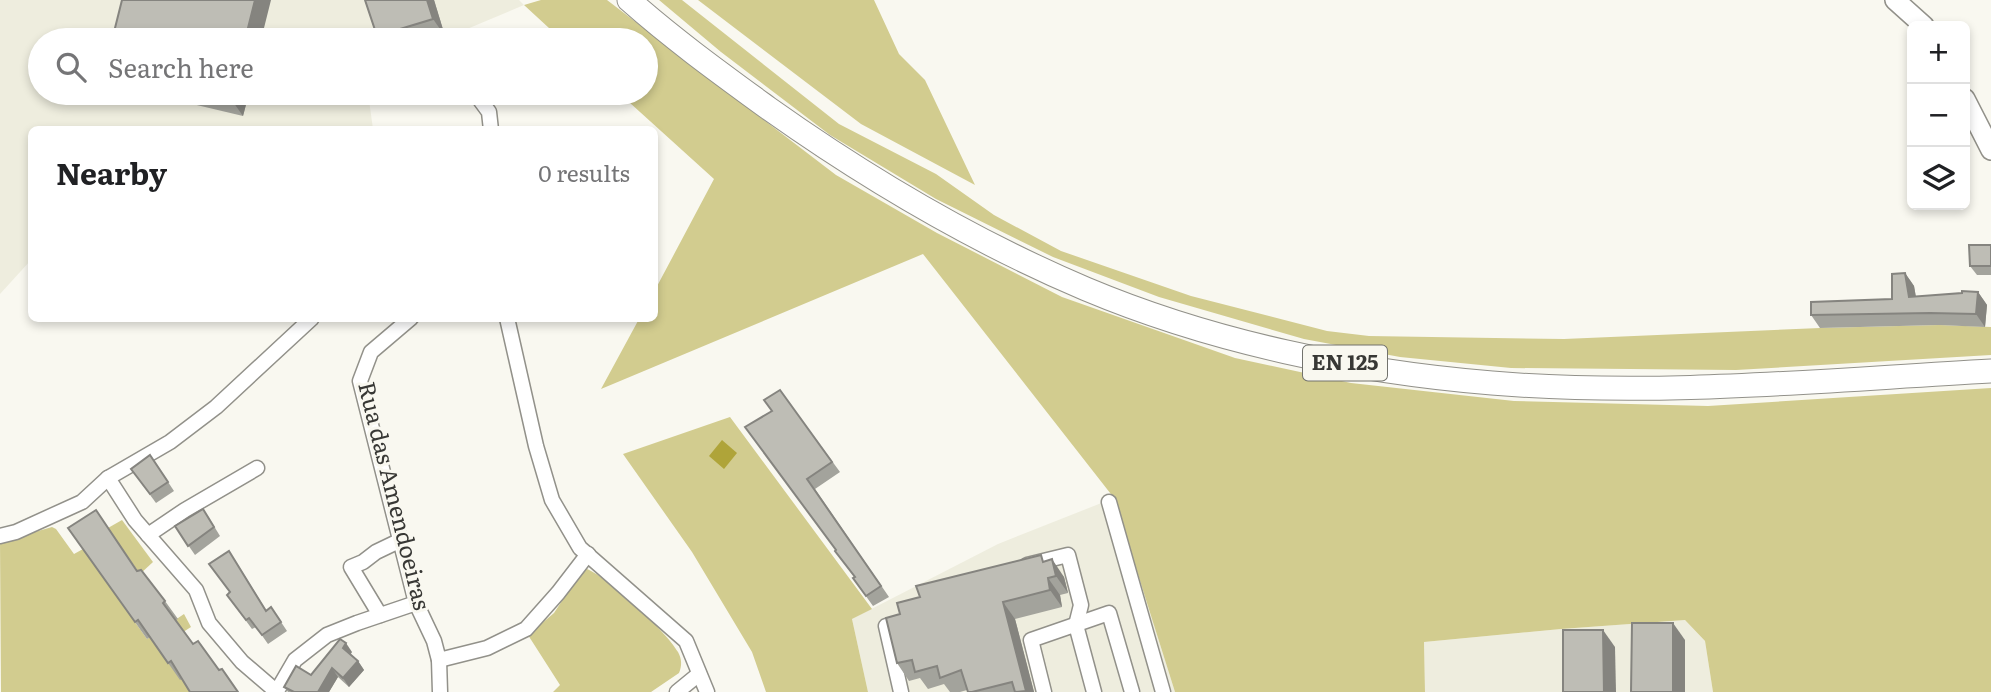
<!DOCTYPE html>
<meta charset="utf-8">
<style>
body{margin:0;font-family:Literata,serif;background:#f6f6f6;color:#202124}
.controls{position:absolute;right:21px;top:21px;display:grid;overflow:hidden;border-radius:10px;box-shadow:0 4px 10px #0003}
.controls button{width:63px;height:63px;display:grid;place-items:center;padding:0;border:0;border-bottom:2px solid #e0e0e0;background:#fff;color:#202124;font:35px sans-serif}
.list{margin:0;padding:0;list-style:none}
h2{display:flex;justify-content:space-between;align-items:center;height:91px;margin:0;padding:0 28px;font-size:30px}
h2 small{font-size:23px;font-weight:400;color:#757577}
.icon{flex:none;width:38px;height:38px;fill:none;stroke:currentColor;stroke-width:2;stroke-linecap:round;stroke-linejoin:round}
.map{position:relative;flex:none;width:1991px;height:692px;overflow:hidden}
.search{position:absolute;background:#fff;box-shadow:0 4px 10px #0003;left:28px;top:28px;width:630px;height:77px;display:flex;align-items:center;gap:18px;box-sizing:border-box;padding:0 24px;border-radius:38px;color:#757577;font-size:26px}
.panel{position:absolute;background:#fff;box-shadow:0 4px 10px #0003;left:28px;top:126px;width:630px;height:196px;border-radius:10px}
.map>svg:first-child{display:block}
</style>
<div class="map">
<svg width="1991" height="692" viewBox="0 0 1991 692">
<rect width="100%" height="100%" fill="#f9f8f0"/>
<g fill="#eeedde">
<polygon points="0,0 519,0 524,5 455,34 436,40 40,40 40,93 368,93 373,129 32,130 31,260 0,294"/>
<polygon points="1114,498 1175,692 868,692 852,619 998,544"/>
<polygon points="1685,620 1705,641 1713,692 1425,692 1424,642 1561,629"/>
</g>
<g fill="#d2cc8f">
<polygon points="541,0 607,0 836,175 937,233 1062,297 1235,358 1351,383 1514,401 1708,406 1991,388 1991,692 1713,692 1705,641 1685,620 1561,629 1424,642 1425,692 1175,692 1114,498 923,254 601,389 639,319 654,318 655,290 714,179 619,93 646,93 646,40 562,40 524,5"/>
<polygon points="659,0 682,0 839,124 936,174 994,215 1061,251 1191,296 1327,331 1369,336 1564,339 1820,328 1939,325 1991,327 1991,355 1736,370 1511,368 1400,357 1304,339 1159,297 1053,257 936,199 830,135 721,52"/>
<polygon points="698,0 874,0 899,54 925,80 975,185 861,124"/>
<polygon points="730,417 872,609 852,619 868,692 766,692 752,652 692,552 623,454"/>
<polygon points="122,520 153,562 140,574 108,528"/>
<polygon points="52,527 56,529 74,554 83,549 147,639 184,614 191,627 158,648 183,678 192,692 1,692 0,542"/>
<path d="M587 569C609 578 666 631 678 652 682 659 682 666 679 673L651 692H553L560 685 528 635 554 613 577 578Z"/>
</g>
<polygon fill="#afa439" points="722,440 737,453 724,469 709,456"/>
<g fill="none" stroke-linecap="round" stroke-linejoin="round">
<g stroke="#92918a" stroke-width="17">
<g id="street">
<polyline points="475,93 489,112 491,130"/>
<polyline points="411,318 371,352 360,381 416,603 434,641 439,660 440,692"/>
<polyline points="507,318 536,446 552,500 580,548 686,641 707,692"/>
<polyline points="108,478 135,520 196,590 209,623 242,662 277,692"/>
<polyline points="1109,502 1163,692"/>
<polyline points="148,535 185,510 257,468"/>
<polyline points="0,536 16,532 82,502 108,478 170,442 216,407 312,318"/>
<polyline points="1027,565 1068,555 1081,605 1076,625 1094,692"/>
<polyline points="380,615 351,567 363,562 376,552 401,540"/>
<polyline points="886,626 901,692"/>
<polyline points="439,660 487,648 526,629 558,593 588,554"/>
<polyline points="277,691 295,660 327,635 357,623 416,603"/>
<polyline points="677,692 699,674"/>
<polyline points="1044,692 1031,640 1109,613 1132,692"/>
</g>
</g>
<g stroke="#92918a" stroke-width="22">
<g id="secondary">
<polyline points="1895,0 1924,26"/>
<polyline points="1965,99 1991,150"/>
</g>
</g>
<g stroke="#92918a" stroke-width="25">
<path id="primary" d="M629 0C673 39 720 73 768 108 868 179 973 241 1086 289 1212 342 1356 372 1492 383 1658 397 1825 380 1991 371"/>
</g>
<use href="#street" stroke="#fff" stroke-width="14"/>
<use href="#secondary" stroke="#fff" stroke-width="19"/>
<use href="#primary" stroke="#fff" stroke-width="23"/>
</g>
<g fill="#a3a39c">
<polygon points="365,0 434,0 445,36 431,40 380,40 377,36"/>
<polygon points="146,93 249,93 243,116"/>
<polygon points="1991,245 1991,275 1977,275 1970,266"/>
<polygon points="1905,273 1914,286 1916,297 1978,292 1987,305 1985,327 1939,325 1820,328 1811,315 1892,299"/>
<polygon points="780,390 840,472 815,489 889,597 873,606 853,578 854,577 772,411"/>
<polygon points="150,455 174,491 156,503 131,469"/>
<polygon points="209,518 220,536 195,555 175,526"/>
<polygon points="68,528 138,571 165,601 178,619 176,620 193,644 238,692 182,679 180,680 150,637 147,639"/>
<polygon points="235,560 266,610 271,607 287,631 268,644 256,627 252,629 227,595 230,592"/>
<polygon points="1045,561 1064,577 1068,593 1060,595 1062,607 1015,619 1034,692 968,692 967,690 960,692 950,692 944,684 928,689 920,678 909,681 897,663 900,614 920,597"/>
<polygon points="352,652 350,654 358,661 364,670 349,687 338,677 329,692 288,692 284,687 311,675"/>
</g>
<g fill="#85847f">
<polygon points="255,0 271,0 261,40 245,40"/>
<polygon points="427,0 434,0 445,36 433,19"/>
<polygon points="233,93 249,93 243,116 231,99"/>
<polygon points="1905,273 1914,286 1918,310 1909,297"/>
<polygon points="1978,292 1987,305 1985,327 1976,314"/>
<polygon points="1052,559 1064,577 1068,593 1056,576"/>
<polygon points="1048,578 1060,595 1062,607 1050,590"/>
<polygon points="1003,602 1015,619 1034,692 1027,692 1026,691"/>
<polygon points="1673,623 1685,640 1685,692 1673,692"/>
<polygon points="1603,630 1615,647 1616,692 1604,692"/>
<polygon points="346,643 352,652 349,657 343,648"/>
<polygon points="358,661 364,670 349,687 343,678"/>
<polygon points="332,668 338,677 329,692 318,692"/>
</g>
<g fill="#bebdb5" stroke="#85847f" stroke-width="2">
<polygon points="122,0 255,0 245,40 112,40"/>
<polygon points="365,0 427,0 433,19 377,36"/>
<polygon points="207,93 233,93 231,99"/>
<polygon points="1969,245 1991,245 1991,266 1970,266"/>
<polygon points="1905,273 1909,297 1962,293 1962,291 1978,292 1976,314 1930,313 1811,315 1811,302 1892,299 1892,274"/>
<polygon points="780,390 832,462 807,479 881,586 866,596 853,578 855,577 835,551 836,550 745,427 772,411 764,400"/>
<polygon points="150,455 168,482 150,494 131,469"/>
<polygon points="203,509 214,527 188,546 175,526"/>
<polygon points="96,510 137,571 141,570 165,601 163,603 193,644 198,641 219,670 222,669 238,692 190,692 171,661 168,663 138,620 135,622 68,528"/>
<polygon points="229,551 266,611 271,607 281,622 262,635 249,618 246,620 227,595 230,592 209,564"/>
<polygon points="1041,555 1043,562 1052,559 1056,576 1048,578 1050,590 1003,602 1026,691 1015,692 1012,682 972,692 968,692 961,670 940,678 937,666 915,672 912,660 897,663 886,618 900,614 897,603 920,597 916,586"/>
<polygon points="1632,623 1673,623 1673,692 1631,692"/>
<polygon points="1563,630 1603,630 1604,692 1563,692"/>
<polygon points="340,639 346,643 343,648 358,661 343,678 332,668 318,692 294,692 284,687 296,666 311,675"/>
</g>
<g text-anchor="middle" stroke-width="6" stroke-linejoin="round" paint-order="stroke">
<rect fill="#f9f8f0" stroke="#72726d" stroke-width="2" x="1303" y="345.5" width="84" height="35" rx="5"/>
<g font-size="21" font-weight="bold" fill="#383835">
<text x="1345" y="370">EN 125</text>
</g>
<g font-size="23" fill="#383835" stroke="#f9f8f0">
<text transform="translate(394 496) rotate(76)" y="8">Rua das Amendoeiras</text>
</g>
</g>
</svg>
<div class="controls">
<button>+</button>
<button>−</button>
<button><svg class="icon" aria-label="layers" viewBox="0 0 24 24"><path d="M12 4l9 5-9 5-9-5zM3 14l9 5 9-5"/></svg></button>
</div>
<div class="search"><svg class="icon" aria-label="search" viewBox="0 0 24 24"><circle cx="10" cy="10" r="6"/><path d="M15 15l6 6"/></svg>Search here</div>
<section class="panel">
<h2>Nearby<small>0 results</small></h2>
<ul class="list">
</ul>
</section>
</div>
